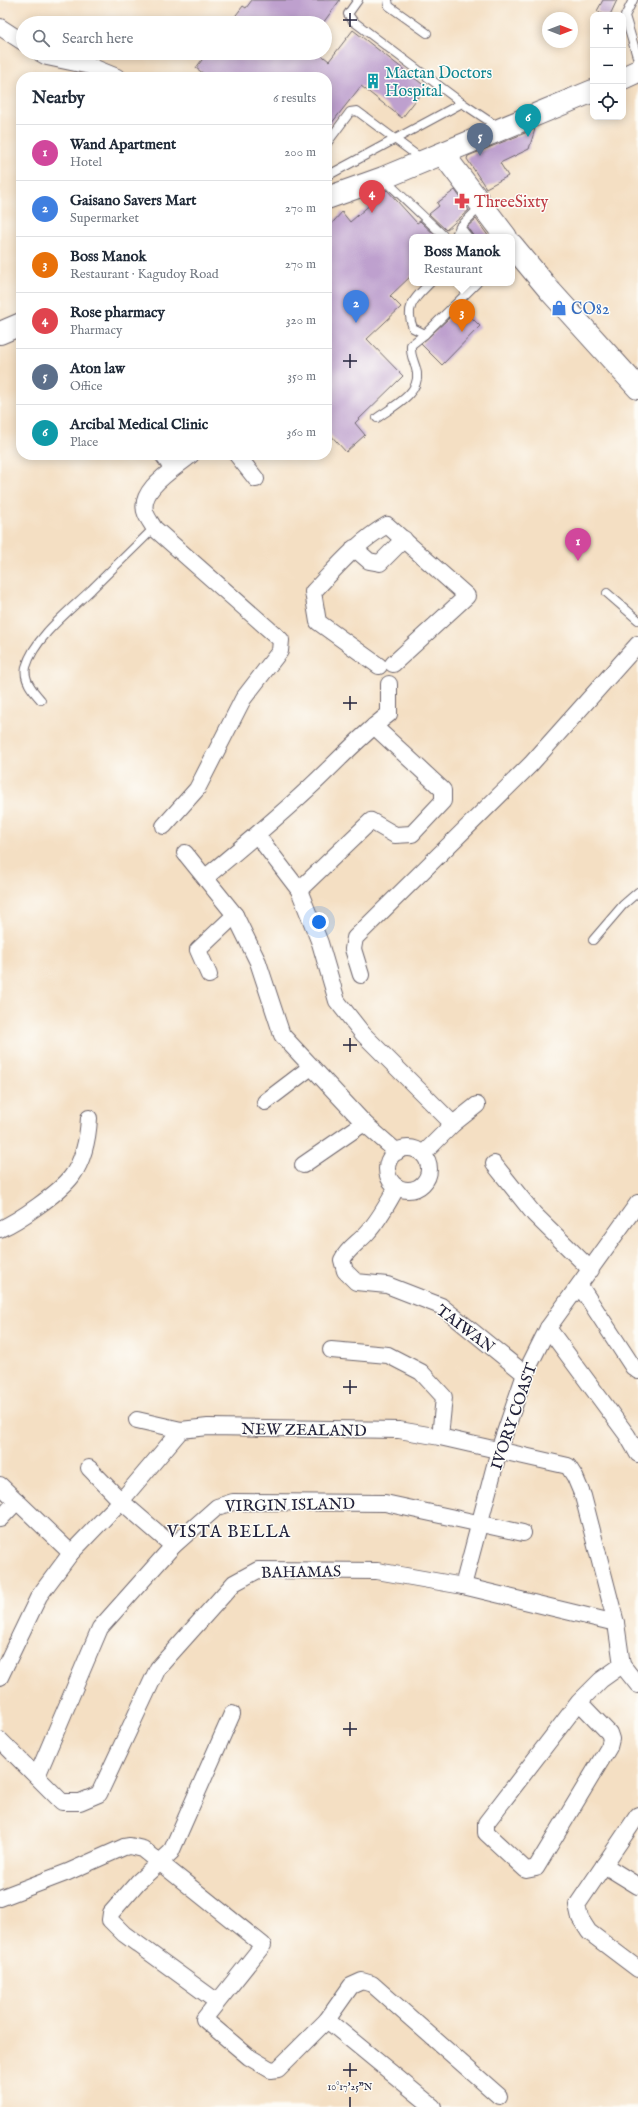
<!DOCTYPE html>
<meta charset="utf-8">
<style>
body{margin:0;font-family:"IM FELL English",serif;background:#f6f6f7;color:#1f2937}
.controls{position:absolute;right:12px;top:12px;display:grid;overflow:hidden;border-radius:8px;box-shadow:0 2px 10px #0003}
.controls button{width:36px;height:36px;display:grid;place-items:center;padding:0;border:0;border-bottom:1px solid #e0e1e3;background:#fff;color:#1f2937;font:20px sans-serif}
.compass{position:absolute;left:542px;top:12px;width:36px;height:36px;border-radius:50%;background:#fff;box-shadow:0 2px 10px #0003;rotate:90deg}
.you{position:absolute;left:319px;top:922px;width:14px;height:14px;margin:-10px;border:3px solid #fff;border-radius:50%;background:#1a73e8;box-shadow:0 0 0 6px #1a73e833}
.badge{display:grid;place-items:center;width:26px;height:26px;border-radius:50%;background:#1a73e8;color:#fff;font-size:13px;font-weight:700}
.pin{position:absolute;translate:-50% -33px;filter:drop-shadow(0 1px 2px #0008)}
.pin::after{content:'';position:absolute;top:21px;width:14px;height:12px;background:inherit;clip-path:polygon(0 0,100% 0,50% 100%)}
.popup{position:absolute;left:409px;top:234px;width:106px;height:52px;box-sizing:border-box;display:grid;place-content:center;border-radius:8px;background:#fff;filter:drop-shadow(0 1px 3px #0005);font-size:13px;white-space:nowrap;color:#747a83}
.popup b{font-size:15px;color:#1f2937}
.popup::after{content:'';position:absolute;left:50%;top:100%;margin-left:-8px;border:8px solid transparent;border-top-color:#fff}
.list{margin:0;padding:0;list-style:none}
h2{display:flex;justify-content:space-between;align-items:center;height:52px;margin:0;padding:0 16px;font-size:17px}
h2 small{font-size:13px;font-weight:400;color:#747a83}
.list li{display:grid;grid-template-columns:26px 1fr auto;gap:12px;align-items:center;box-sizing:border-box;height:56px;padding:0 16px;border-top:1px solid #e0e1e3}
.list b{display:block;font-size:15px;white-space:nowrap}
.list p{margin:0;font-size:13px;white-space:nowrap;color:#747a83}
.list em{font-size:13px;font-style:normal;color:#747a83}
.icon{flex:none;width:22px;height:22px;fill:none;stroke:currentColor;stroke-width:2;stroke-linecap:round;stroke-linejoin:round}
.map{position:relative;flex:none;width:638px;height:2107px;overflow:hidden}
.search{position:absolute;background:#fff;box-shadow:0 2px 10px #0003;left:16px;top:16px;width:316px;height:44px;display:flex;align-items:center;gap:10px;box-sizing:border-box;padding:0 14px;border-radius:22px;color:#747a83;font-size:15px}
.panel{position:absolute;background:#fff;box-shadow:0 2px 10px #0003;left:16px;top:72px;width:316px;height:388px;border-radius:16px}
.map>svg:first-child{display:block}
</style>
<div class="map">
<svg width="638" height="2107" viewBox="0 0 638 2107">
<rect width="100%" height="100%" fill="#fdfcf7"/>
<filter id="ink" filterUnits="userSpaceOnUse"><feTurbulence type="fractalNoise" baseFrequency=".025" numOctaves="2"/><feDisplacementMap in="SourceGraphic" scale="8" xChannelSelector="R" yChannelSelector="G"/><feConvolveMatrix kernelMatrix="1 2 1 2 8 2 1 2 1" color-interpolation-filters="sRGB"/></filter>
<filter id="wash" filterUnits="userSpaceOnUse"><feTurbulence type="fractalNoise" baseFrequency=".012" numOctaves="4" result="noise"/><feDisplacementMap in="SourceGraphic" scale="16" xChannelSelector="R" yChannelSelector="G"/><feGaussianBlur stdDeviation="0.9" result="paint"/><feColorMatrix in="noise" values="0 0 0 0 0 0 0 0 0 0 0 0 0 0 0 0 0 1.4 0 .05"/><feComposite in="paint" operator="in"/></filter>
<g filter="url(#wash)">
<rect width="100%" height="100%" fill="#f4dfc3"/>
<g id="blocks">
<g fill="#bea0ce">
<polygon points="252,0 340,0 323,23 230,23 243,6 246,8"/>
<polygon points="603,0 617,0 610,15 604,15 597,11"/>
<polygon points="353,30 426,87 402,118 361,86 327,129 327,77 208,77 196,68 207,53 319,53 329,61"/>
<polygon points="535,129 529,149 500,163 508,176 486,188 467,159 468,156"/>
<polygon points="387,190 417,223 420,221 437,237 412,237 412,275 390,296 401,307 367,339 403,376 355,423 365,435 346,452 327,431 327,229 342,212 350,222"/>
<polygon points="455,190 469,210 446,230 429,214 439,206 437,203"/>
<polygon points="476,219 489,237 474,237 467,227"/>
<polygon points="461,307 480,326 442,365 421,344"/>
</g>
</g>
</g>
<g filter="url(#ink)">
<use href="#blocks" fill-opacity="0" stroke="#6c646b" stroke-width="1"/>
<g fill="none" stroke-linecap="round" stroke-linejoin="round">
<g stroke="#6c646b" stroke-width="10">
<g id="lane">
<polyline points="358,0 348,14 353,21 462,103 498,127"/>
<polyline points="388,0 389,6 427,33"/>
<polyline points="633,0 625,16 638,60"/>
<polyline points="327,143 350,112 357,111 423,160"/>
<polyline points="327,176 462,103"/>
<polyline points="385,180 445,237"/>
<polyline points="460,227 468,237"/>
<polyline points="455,237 460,227 481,206"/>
<path d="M430 283C415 298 404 306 413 328L425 334 477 283"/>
<path d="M377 418C392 407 420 394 417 373 415 361 410 358 411 345L425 334"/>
<polyline points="607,593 638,620"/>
<path d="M41 700C33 691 23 680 26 667 34 638 70 610 91 590 112 569 133 549 154 528"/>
<polyline points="593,940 623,905 638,892"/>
</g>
</g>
<g stroke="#6c646b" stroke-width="18">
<g id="street">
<polyline points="0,27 23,42"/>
<polyline points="40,53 47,57 90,66 117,77"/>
<polyline points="163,455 172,468"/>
<polyline points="237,455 256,479"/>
<polyline points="354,548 369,561 380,563 404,539"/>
<path d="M379 666 318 622 313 592C336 568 357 542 387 525L467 596 393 664"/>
<path d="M164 826 197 789 243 699 280 651 281 640 154 528C152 524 148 519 146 514 136 490 176 468 191 455"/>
<polyline points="257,835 299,890 320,943 337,1001 363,1034 453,1124 477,1105"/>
<polyline points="185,853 235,915 258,962 282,1035 364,1123"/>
<path d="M206 877C241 848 276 819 309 788 336 763 360 736 389 714V684"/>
<polyline points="299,890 371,821 395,835 412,834 443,801 443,790 374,726"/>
<polyline points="209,975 198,950 235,915"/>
<polyline points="361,975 353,949 355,938 531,764 638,644"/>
<polyline points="265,1102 311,1067"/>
<circle cx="408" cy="1169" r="21"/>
<polyline points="423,1154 453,1124"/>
<polyline points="494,1164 534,1214 591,1270"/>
<polyline points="303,1165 364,1123 397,1152"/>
<path d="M397 1187C388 1203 380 1219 367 1233 358 1243 348 1248 342 1260L345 1271 356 1282 387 1285 441 1306 525 1374"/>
<path d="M0 1229C19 1221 60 1192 72 1176 84 1159 88 1138 89 1118"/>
<polyline points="580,1286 633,1367 638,1371"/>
<polyline points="548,1328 627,1435 638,1454"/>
<polyline points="331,1350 388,1355 421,1372 444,1397 440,1437"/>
<polyline points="137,1420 181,1430 208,1427 399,1430 440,1437 568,1466 575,1477 583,1496 616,1623 622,1665 638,1685"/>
<polyline points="89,1468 121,1501 173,1546"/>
<polyline points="0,1485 71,1553"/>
<polyline points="0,1519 17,1501"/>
<polyline points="463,1586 499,1450 525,1374 548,1328 638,1203"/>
<polyline points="0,1677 39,1596 71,1553 121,1501 181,1430"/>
<polyline points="579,1702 609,1733 611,1739 609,1747 536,1868 526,1870 486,1833 486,1823 579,1702 601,1680 622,1665"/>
<polyline points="0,1740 62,1802 80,1802 99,1794 158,1668 234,1583 258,1570 377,1571 463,1586 616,1623"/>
<polyline points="37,1776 100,1628 173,1546 217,1507 233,1502 385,1503 523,1533"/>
<polyline points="638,1815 577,1905 580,1918 589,1932 638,1969"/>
<polyline points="604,1865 638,1886"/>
<polyline points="0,1898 68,1872 124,1847 130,1846 143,1849 263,1945 204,2019 249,2057 271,2070 278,2069 327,2020 433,2107"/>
<polyline points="216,2001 124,1934 110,1920 111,1913 138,1882 171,1852 232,1714"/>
<polyline points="327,2020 351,1986 362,1981 372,1984 499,2096"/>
</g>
</g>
<g stroke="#6c646b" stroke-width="24">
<g id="secondary">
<polyline points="443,154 506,237"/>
<polyline points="512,245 551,292 638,388"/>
</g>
</g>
<g stroke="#6c646b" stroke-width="24">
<g id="primary">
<polyline points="623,78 638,71"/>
<polyline points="327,198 383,178 593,91"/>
<polyline points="0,333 21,324"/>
</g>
</g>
<use href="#lane" stroke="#fff" stroke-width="8"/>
<use href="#street" stroke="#fff" stroke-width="16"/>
<use href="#secondary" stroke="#fff" stroke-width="22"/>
<use href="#primary" stroke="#fff" stroke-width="22"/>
</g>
</g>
<path fill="none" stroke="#22223b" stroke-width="1.5" d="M350 13V27M343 20H357M350 354V368M343 361H357M350 696V710M343 703H357M350 1038V1052M343 1045H357M350 1380V1394M343 1387H357M350 1722V1736M343 1729H357M350 2063V2077M343 2070H357M350 2097V2107"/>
<defs>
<g id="building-bare" transform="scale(1.2)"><path d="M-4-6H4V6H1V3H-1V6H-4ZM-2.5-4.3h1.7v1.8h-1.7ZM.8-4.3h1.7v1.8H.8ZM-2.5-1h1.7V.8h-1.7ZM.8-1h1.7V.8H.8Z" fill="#0f9aa8" stroke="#fdfcf7" stroke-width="2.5" paint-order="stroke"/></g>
<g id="pharmacy-bare" transform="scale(1.2)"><path d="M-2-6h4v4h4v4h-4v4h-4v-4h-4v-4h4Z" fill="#e0444e" stroke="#fdfcf7" stroke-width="2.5" paint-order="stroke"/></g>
<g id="shop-bare" transform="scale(1.2)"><path d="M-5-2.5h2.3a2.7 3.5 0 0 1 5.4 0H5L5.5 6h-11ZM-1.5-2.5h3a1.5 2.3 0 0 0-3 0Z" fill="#3f7fe0" stroke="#fdfcf7" stroke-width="2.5" paint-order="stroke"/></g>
</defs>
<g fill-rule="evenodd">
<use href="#building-bare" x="373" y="81"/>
<use href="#pharmacy-bare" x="462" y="201"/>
<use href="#shop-bare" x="559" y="308"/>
</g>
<g text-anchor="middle" stroke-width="3" stroke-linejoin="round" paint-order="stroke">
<g font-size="16" fill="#0d838f" stroke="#fdfcf7" text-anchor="start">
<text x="385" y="78">Mactan Doctors<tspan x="385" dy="18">Hospital</tspan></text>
</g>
<g font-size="16" fill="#be3a42" stroke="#fdfcf7" text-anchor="start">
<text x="474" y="207">ThreeSixty</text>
</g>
<g font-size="16" fill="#366cbe" stroke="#fdfcf7" text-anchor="start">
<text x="571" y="314">CO82</text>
</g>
<g font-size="16" fill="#22223b" stroke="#fdfcf7">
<text transform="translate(466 1328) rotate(37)" y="6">TAIWAN</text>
<text transform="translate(513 1416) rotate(-71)" y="6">IVORY COAST</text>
<text transform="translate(304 1429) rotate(1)" y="6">NEW ZEALAND</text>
<text transform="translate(290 1504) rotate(-1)" y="6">VIRGIN ISLAND</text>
<text transform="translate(301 1571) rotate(-1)" y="6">BAHAMAS</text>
</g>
<g font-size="17" letter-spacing="1" fill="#22223b" stroke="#fdfcf7">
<text x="229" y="1537">VISTA BELLA</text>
</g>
</g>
<g font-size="10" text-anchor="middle" fill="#22223b" stroke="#fdfcf7" stroke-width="3" stroke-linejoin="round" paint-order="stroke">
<text x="350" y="2090">10°17'25"N</text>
</g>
</svg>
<div class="controls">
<button>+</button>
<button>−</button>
<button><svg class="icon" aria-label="locate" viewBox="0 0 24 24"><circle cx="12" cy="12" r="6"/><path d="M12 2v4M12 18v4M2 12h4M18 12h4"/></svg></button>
</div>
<svg class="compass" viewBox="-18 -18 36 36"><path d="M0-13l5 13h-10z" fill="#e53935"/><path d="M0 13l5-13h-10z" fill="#747a83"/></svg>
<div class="you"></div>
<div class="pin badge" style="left:578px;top:561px;background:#d1479c">1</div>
<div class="pin badge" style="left:356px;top:323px;background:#3f7fe0">2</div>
<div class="pin badge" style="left:462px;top:332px;background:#e8710a">3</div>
<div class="popup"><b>Boss Manok</b>Restaurant</div>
<div class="pin badge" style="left:372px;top:213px;background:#e0444e">4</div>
<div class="pin badge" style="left:480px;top:156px;background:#5c6f8a">5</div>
<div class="pin badge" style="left:528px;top:137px;background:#0f9aa8">6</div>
<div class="search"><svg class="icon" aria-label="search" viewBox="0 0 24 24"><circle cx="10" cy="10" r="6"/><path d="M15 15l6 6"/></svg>Search here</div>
<section class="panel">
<h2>Nearby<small>6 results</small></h2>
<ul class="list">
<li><span class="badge" style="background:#d1479c">1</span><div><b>Wand Apartment</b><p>Hotel</p></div><em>200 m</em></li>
<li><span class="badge" style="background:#3f7fe0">2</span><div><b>Gaisano Savers Mart</b><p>Supermarket</p></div><em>270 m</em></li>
<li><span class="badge" style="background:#e8710a">3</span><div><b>Boss Manok</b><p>Restaurant · Kagudoy Road</p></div><em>270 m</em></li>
<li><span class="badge" style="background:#e0444e">4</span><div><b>Rose pharmacy</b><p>Pharmacy</p></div><em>320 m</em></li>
<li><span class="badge" style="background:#5c6f8a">5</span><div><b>Aton law</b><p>Office</p></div><em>350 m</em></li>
<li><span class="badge" style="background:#0f9aa8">6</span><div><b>Arcibal Medical Clinic</b><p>Place</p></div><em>360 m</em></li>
</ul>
</section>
</div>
